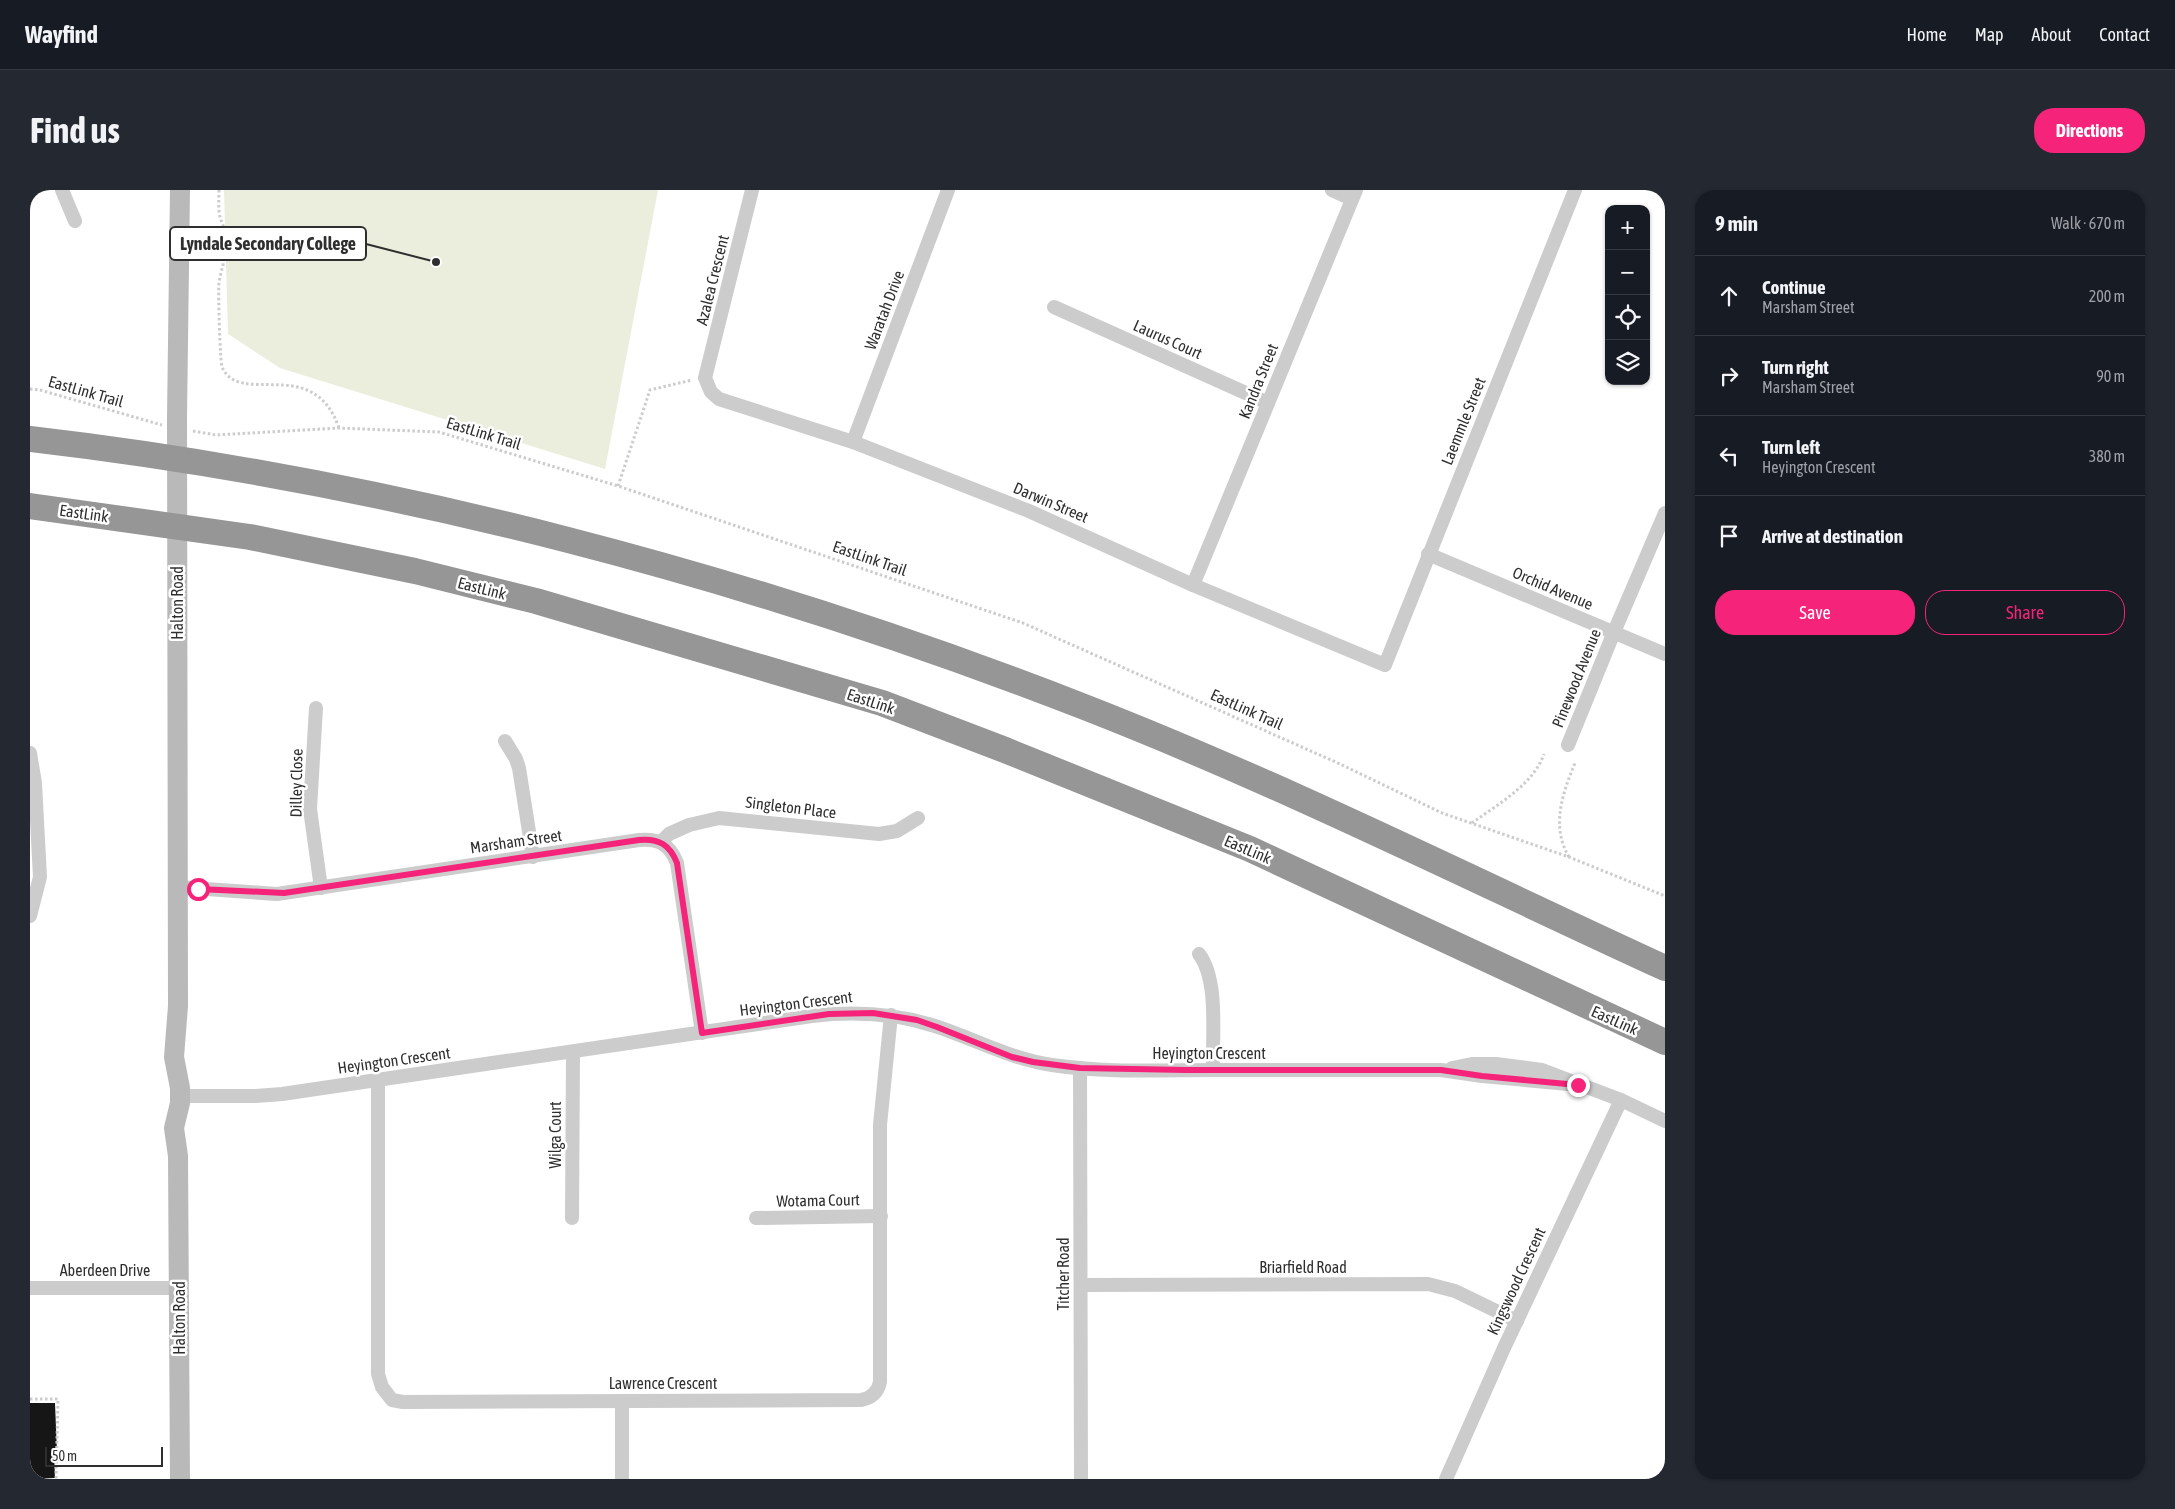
<!DOCTYPE html>
<meta charset="utf-8">
<style>
body{margin:0;font-family:"Asap Condensed",sans-serif;background:#242831;color:#f1f3f6}
.controls{position:absolute;right:15px;top:15px;display:grid;overflow:hidden;border-radius:10px;box-shadow:0 1px 4px #0004}
.controls button{width:45px;height:45px;display:grid;place-items:center;padding:0;border:0;border-bottom:1px solid #363941;background:#171b24;color:#f1f3f6;font:25px sans-serif}
.scale{position:absolute;left:15px;bottom:12px;width:118px;box-sizing:border-box;padding-left:5px;border:2px solid #2f2f2f;border-top:0;font-size:14px;line-height:18px;white-space:nowrap;color:#2f2f2f;-webkit-text-stroke:4px #fff;paint-order:stroke}
.stop{position:absolute;width:15px;height:15px;margin:-11px;border:4px solid #f52379;border-radius:50%;background:#fff}
.stop.end{background:#f52379;border-color:#fff;box-shadow:0 1px 5px #0008}
.list{margin:0;padding:0;list-style:none}
h2{display:flex;justify-content:space-between;align-items:center;height:65px;margin:0;padding:0 20px;font-size:21px}
h2 small{font-size:16px;font-weight:400;color:#9ea1a6}
.list li{display:grid;grid-template-columns:32px 1fr auto;gap:15px;align-items:center;box-sizing:border-box;height:80px;padding:0 20px;border-top:1px solid #363941}
.list b{display:block;font-size:19px;white-space:nowrap}
.list p{margin:0;font-size:16px;white-space:nowrap;color:#9ea1a6}
.list em{font-size:16px;font-style:normal;color:#9ea1a6}
.actions{display:flex;gap:10px;padding:15px 20px}
.actions a{flex:1;padding:11px 0;border:1px solid #f52379;border-radius:20px;text-align:center;font-size:18px;color:#f52379}
.actions .main{background:#f52379;color:#fff}
.icon{flex:none;width:28px;height:28px;fill:none;stroke:currentColor;stroke-width:2;stroke-linecap:round;stroke-linejoin:round}
.map{position:relative;flex:none;width:1635px;height:1289px;overflow:hidden;border-radius:20px}
header{display:flex;align-items:center;gap:30px;box-sizing:border-box;height:70px;padding:0 25px;background:#171b24;border-bottom:1px solid #363941}
header strong{font-size:24px}
nav{display:flex;gap:28px;margin-inline-start:auto;font-size:18px}
.intro{display:flex;align-items:center;justify-content:space-between;box-sizing:border-box;height:120px;padding:0 30px}
h1{margin:0;font-size:35px}
.button{padding:12px 22px;border-radius:20px;background:#f52379;color:#fff;font-size:18px;font-weight:700}
main{display:flex;gap:30px;padding:0 30px}
aside{flex:1;background:#171b24;border-radius:20px;box-shadow:0 1px 4px #0004}
.map>svg:first-child{display:block}
</style>
<header>
<strong>Wayfind</strong>
<nav><a>Home</a><a>Map</a><a>About</a><a>Contact</a></nav>
</header>
<div class="intro"><h1>Find us</h1><a class="button">Directions</a></div>
<main>
<div class="map">
<svg width="1635" height="1289" viewBox="0 0 1635 1289">
<rect width="100%" height="100%" fill="#fff"/>
<polygon fill="#ebeedc" points="194,0 628,0 575,279 250,178 198,144"/>
<polygon fill="#161616" points="0,1213 25,1213 27,1262 24,1262 25,1288 0,1289"/>
<g fill="none" stroke-linecap="round" stroke-linejoin="round">
<g stroke="#ccc" stroke-width="3" stroke-dasharray="2.5 2.5" stroke-linecap="butt">
<path d="M189 0C189 9 188 18 190 27 192 34 196 41 197 48 198 63 191 78 189 93 188 104 190 170 192 177 210 218 283 163 309 238"/>
<polyline points="0,199 10,200 132,235"/>
<polyline points="163,241 186,245 309,238 409,242 588,296 993,433 1310,574 1412,623 1539,667 1635,706"/>
<polyline points="588,296 620,200 662,190"/>
<path d="M1442 633C1468 614 1503 595 1514 564"/>
<path d="M1539 667C1521 637 1532 604 1545 573"/>
<polyline points="0,1209 28,1209 26,1289"/>
</g>
<g stroke="#ccc" stroke-width="14">
<polyline points="32,0 45,31"/>
<polyline points="722,0 675,188 681,202 689,209 823,252 999,321 1163,395 1355,475 1545,0"/>
<polyline points="1302,0 1322,9"/>
<polyline points="1024,117 1238,213"/>
<polyline points="823,252 918,0"/>
<polyline points="1398,364 1635,464"/>
<polyline points="1163,395 1326,0"/>
<polyline points="286,518 280,619 291,698"/>
<polyline points="475,551 486,569 489,578 503,667"/>
<polyline points="1538,555 1584,442 1635,323"/>
<polyline points="0,563 5,593 10,687 0,726"/>
<polyline points="631,652 639,644 659,635 689,628 849,644 867,641 888,628"/>
<path d="M148 697 247 704 609 650C629 648 640 655 647 673L672 843"/>
<path d="M1169 764C1189 790 1182 847 1183 880"/>
<polyline points="1050,878 1051,1289"/>
<polyline points="1422,878 1442,874 1466,874 1512,880 1591,910 1635,931"/>
<path d="M348 890V1184L352 1197 362 1210 373 1212 831 1210C842 1208 848 1202 850 1192V935L861 825"/>
<path d="M150 906H226L252 904 782 826C824 821 864 823 905 836 945 849 980 869 1022 875 1076 883 1131 880 1185 880 1260 880 1336 880 1411 880L1452 886 1549 895"/>
<polyline points="542,1028 543,862"/>
<polyline points="726,1028 851,1026"/>
<polyline points="1051,1095 1398,1094 1425,1101 1487,1131"/>
<polyline points="0,1098 149,1098"/>
<polyline points="592,1289 592,1211"/>
<polyline points="1416,1289 1474,1158 1591,910"/>
</g>
<polyline stroke="#b9b9b9" stroke-width="20" points="150,1289 148,966 144,938 150,913 150,898 144,867 148,816 147,228 150,0"/>
<g stroke="#969696" stroke-width="26">
<path d="M0 249C361 291 719 386 1057 518 1254 595 1443 690 1635 778"/>
<polyline points="0,316 220,347 385,381 506,411 852,513 975,560 1220,659 1635,852"/>
</g>
</g>
<g fill="none" stroke-linecap="round" stroke-linejoin="round">
<path stroke="#f52379" stroke-width="6" d="M168 699 254 703 609 650C629 648 640 655 647 673L672 843 799 824 843 823 887 830 907 837 982 867 1003 872 1050 878 1156 880H1411L1452 886 1548 895"/>
</g>
<g text-anchor="middle" stroke-width="5" stroke-linejoin="round" paint-order="stroke">
<g font-size="16" fill="#2f2f2f" stroke="#fff">
<text transform="translate(682 90) rotate(-76)" y="6">Azalea Crescent</text>
<text transform="translate(854 120) rotate(-69)" y="6">Waratah Drive</text>
<text transform="translate(1138 149) rotate(24)" y="6">Laurus Court</text>
<text transform="translate(1228 191) rotate(-68)" y="6">Kandra Street</text>
<text transform="translate(56 201) rotate(16)" y="6">EastLink Trail</text>
<text transform="translate(1433 231) rotate(-68)" y="6">Laemmle Street</text>
<text transform="translate(454 243) rotate(17)" y="6">EastLink Trail</text>
<text transform="translate(1021 312) rotate(23)" y="6">Darwin Street</text>
<text transform="translate(54 323) rotate(8)" y="6">EastLink</text>
<text transform="translate(840 368) rotate(19)" y="6">EastLink Trail</text>
<text transform="translate(452 398) rotate(14)" y="6">EastLink</text>
<text transform="translate(1523 398) rotate(23)" y="6">Orchid Avenue</text>
<text transform="translate(147 413) rotate(-90)" y="6">Halton Road</text>
<text transform="translate(1546 488) rotate(-68)" y="6">Pinewood Avenue</text>
<text transform="translate(841 511) rotate(18)" y="6">EastLink</text>
<text transform="translate(1217 519) rotate(24)" y="6">EastLink Trail</text>
<text transform="translate(266 593) rotate(-89)" y="6">Dilley Close</text>
<text transform="translate(761 617) rotate(7)" y="6">Singleton Place</text>
<text transform="translate(486 651) rotate(-8)" y="6">Marsham Street</text>
<text transform="translate(1218 659) rotate(23)" y="6">EastLink</text>
<text transform="translate(766 813) rotate(-7)" y="6">Heyington Crescent</text>
<text transform="translate(1585 830) rotate(24)" y="6">EastLink</text>
<text x="1179" y="869">Heyington Crescent</text>
<text transform="translate(364 870) rotate(-8)" y="6">Heyington Crescent</text>
<text transform="translate(525 945) rotate(-90)" y="6">Wilga Court</text>
<text transform="translate(788 1010) rotate(-1)" y="6">Wotama Court</text>
<text x="1273" y="1083">Briarfield Road</text>
<text x="75" y="1086">Aberdeen Drive</text>
<text transform="translate(1033 1084) rotate(-90)" y="6">Titcher Road</text>
<text transform="translate(1486 1091) rotate(-65)" y="6">Kingswood Crescent</text>
<text transform="translate(149 1128) rotate(-90)" y="6">Halton Road</text>
<text x="633" y="1199">Lawrence Crescent</text>
</g>
</g>
<path fill="none" stroke="#2f2f2f" stroke-width="2" d="M406 72L336 54"/>
<circle fill="#2f2f2f" stroke="#fff" stroke-width="2" cx="406" cy="72" r="5"/>
<rect fill="#fff" stroke="#2f2f2f" stroke-width="2" x="140" y="37" width="196" height="33" rx="5"/>
<g font-size="18" text-anchor="middle" font-weight="bold" fill="#2f2f2f">
<text x="238" y="60">Lyndale Secondary College</text>
</g>
</svg>
<div class="controls">
<button>+</button>
<button>−</button>
<button><svg class="icon" aria-label="locate" viewBox="0 0 24 24"><circle cx="12" cy="12" r="6"/><path d="M12 2v4M12 18v4M2 12h4M18 12h4"/></svg></button>
<button><svg class="icon" aria-label="layers" viewBox="0 0 24 24"><path d="M12 4l9 5-9 5-9-5zM3 14l9 5 9-5"/></svg></button>
</div>
<div class="scale">50 m</div>
<div class="stop" style="left:168px;top:699px"></div>
<div class="stop end" style="left:1548px;top:895px"></div>
</div>
<aside>
<h2>9 min<small>Walk · 670 m</small></h2>
<ul class="list">
<li><svg class="icon" aria-label="ahead" viewBox="0 0 24 24"><path d="M12 20V5M6 11l6-6 6 6"/></svg><div><b>Continue</b><p>Marsham Street</p></div><em>200 m</em></li>
<li><svg class="icon" aria-label="right" viewBox="0 0 24 24"><path d="M7 20v-9h11M14 6l5 5-5 5"/></svg><div><b>Turn right</b><p>Marsham Street</p></div><em>90 m</em></li>
<li><svg class="icon" aria-label="left" viewBox="0 0 24 24"><path d="M17 20v-9H6M10 6l-5 5 5 5"/></svg><div><b>Turn left</b><p>Heyington Crescent</p></div><em>380 m</em></li>
<li><svg class="icon" aria-label="arrive" viewBox="0 0 24 24"><path d="M6 21V4h12l-3 4 3 4H6"/></svg><div><b>Arrive at destination</b></div></li>
</ul>
<div class="actions"><a class="main">Save</a><a>Share</a></div>
</aside>
</main>
